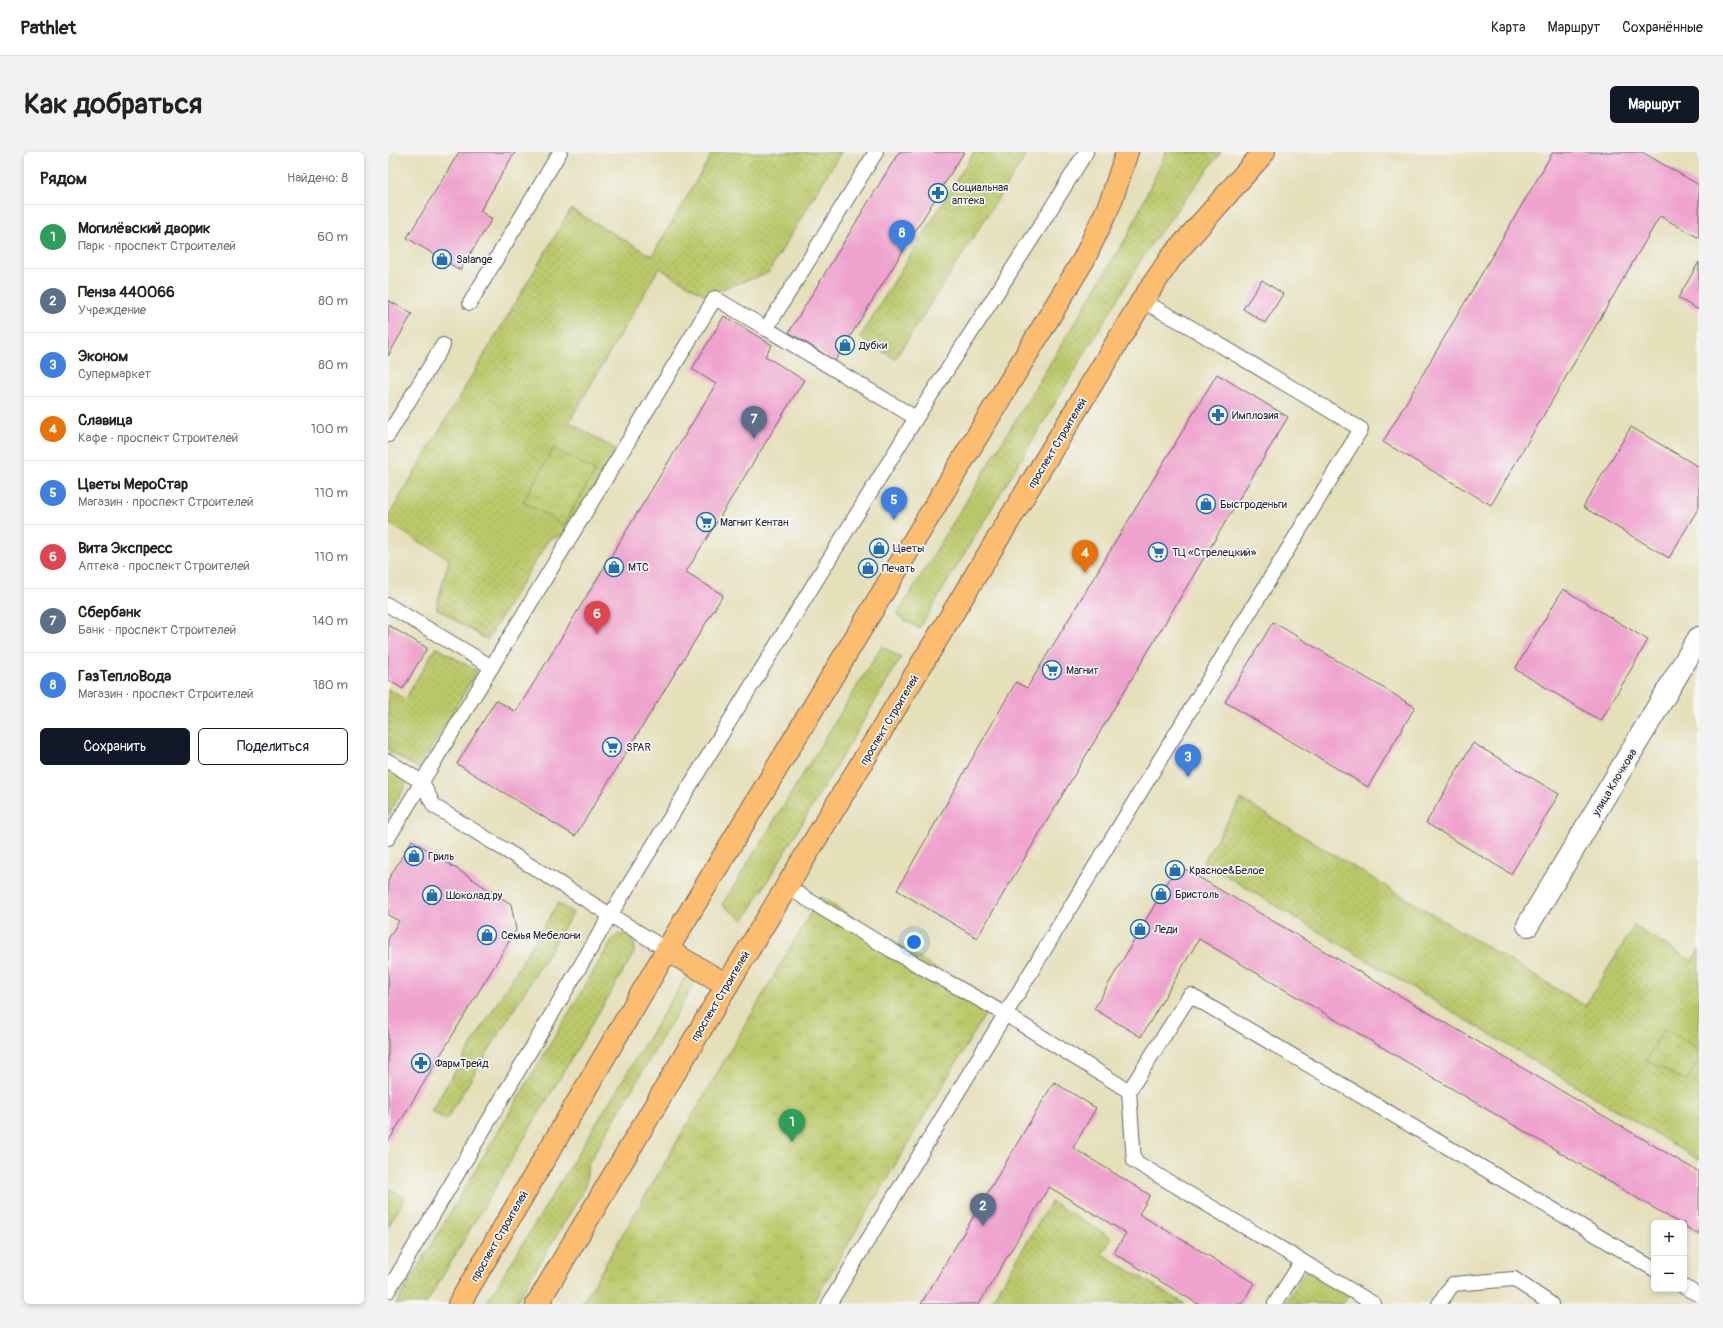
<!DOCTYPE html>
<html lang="ru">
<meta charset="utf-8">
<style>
body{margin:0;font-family:Pangolin,sans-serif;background:#f2f2f2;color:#222}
.controls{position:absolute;right:12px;bottom:12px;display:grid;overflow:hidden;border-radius:6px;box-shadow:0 2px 6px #0003}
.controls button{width:36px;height:36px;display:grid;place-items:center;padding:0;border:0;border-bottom:1px solid #e0e0e0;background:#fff;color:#222;font:20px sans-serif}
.you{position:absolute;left:526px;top:790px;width:14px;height:14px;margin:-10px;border:3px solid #fff;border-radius:50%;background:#1a73e8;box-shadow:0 0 0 6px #1a73e833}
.badge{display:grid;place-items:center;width:26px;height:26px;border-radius:50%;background:#111827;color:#fff;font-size:13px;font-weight:700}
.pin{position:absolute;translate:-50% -33px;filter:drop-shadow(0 1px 2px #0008)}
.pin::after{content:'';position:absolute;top:21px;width:14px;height:12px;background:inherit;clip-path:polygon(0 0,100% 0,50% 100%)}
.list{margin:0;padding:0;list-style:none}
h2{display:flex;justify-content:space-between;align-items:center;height:52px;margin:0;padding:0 16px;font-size:17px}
h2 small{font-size:13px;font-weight:400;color:#767676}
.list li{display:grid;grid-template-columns:26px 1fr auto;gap:12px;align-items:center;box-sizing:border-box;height:64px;padding:0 16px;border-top:1px solid #e0e0e0}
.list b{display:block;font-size:15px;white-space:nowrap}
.list p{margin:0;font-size:13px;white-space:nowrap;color:#767676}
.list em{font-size:13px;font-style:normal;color:#767676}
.actions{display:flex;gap:8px;padding:12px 16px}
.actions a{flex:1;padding:9px 0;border:1px solid #111827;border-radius:6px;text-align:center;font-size:14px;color:#111827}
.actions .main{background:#111827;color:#fff}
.map{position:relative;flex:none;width:1311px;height:1152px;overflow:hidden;border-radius:6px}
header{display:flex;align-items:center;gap:24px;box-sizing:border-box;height:56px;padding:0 20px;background:#fff;border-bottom:1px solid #e0e0e0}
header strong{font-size:19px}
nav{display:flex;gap:22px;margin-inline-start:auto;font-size:14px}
.intro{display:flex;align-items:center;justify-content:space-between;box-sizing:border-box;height:96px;padding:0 24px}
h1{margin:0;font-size:28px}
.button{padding:10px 18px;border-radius:6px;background:#111827;color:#fff;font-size:14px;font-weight:700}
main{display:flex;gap:24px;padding:0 24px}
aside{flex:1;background:#fff;border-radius:6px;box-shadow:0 2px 6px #0003}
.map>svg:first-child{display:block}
</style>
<header>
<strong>Pathlet</strong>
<nav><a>Карта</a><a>Маршрут</a><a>Сохранённые</a></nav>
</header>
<div class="intro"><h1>Как добраться</h1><a class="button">Маршрут</a></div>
<main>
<aside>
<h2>Рядом<small>Найдено: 8</small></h2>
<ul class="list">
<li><span class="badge" style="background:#2e9e5b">1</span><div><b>Могилёвский дворик</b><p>Парк · проспект Строителей</p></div><em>60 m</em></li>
<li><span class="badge" style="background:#5c6f8a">2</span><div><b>Пенза 440066</b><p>Учреждение</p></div><em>80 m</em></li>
<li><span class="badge" style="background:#3f7fe0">3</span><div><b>Эконом</b><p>Супермаркет</p></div><em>80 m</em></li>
<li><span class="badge" style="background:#e8710a">4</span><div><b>Славица</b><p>Кафе · проспект Строителей</p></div><em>100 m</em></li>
<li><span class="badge" style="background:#3f7fe0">5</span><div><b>Цветы МероСтар</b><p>Магазин · проспект Строителей</p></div><em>110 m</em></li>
<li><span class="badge" style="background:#e0444e">6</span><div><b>Вита Экспресс</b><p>Аптека · проспект Строителей</p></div><em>110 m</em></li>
<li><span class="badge" style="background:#5c6f8a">7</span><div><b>Сбербанк</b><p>Банк · проспект Строителей</p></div><em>140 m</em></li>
<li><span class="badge" style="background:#3f7fe0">8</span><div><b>ГазТеплоВода</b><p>Магазин · проспект Строителей</p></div><em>180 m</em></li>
</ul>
<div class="actions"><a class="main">Сохранить</a><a>Поделиться</a></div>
</aside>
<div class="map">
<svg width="1311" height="1152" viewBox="0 0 1311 1152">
<defs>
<pattern id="grass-dots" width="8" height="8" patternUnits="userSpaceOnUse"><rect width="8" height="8" fill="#bbc96b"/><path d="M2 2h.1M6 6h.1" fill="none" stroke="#a0ac5e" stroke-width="1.8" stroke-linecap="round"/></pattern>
<pattern id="park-tufts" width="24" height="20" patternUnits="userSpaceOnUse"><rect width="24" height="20" fill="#bbc96b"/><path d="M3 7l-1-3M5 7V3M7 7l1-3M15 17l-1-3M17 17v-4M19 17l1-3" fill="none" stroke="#a0ac5e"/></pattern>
</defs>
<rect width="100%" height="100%" fill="#f6f6f2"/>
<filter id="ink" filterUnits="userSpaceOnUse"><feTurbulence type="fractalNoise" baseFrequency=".025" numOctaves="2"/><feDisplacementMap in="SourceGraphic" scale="8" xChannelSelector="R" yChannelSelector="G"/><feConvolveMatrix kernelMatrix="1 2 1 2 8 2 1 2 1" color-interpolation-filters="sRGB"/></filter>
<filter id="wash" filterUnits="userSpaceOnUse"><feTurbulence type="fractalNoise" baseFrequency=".012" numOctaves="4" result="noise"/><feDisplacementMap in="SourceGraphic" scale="16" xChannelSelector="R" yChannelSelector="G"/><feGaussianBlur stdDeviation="0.9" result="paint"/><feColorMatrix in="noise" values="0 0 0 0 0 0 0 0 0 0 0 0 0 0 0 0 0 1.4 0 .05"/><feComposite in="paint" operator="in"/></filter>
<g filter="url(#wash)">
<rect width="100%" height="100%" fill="#e5dfba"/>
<g fill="url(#grass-dots)" stroke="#6e7653">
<polygon points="325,0 453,0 380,121 317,143 271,116 181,270 229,298 180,382 161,387 99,488 48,456 61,407 0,371 0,365 183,57 264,104"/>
<polygon points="586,0 640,0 507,207 472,185"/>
<polygon points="778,0 833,0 761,95 531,477 509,463 740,83"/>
<polygon points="494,494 513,506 356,768 334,753"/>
<polygon points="48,495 89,519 31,617 0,598 0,537 17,547"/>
<polygon points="0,617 20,629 0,664"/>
<polygon points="853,647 1197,854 1246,774 1304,809 1311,798 1311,1008 815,710"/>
<polygon points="170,751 185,761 58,968 43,959"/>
<path d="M238 782C245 786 248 793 246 801L38 1152H8L224 788 230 783Z"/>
<polygon points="300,821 309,827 200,1012 197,1036 127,1152 98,1152"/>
<polygon points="2,1037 17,1046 0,1075 0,1041"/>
<polygon points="663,1050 724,1086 714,1102 797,1152 602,1152"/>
<polygon points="918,1118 960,1144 955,1152 897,1152"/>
</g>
<g fill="url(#park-tufts)" stroke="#6e7653">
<polygon points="166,296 207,319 176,373 135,350"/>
<polygon points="432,745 604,851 424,1152 194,1152"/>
<polygon points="1276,877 1311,897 1311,908 1298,930 1259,908"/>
</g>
<g id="blocks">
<g fill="#efa2ce">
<polygon points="71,0 127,0 92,59 104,67 72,118 19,86"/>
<polygon points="511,0 576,0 447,209 401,180"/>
<polygon points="1165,0 1254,0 1311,33 1311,86 1272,64 1103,353 995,290"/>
<polygon points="1311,110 1311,158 1290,146"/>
<polygon points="874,128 895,142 877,171 855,157"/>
<polygon points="0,148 24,162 0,204"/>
<polygon points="336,164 384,193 377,204 416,228 298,420 335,443 187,684 69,612 108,548 128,560 328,232 304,217"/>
<polygon points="829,222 900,265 589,786 509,738 628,530 639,536"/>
<polygon points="1243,275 1311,315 1311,355 1281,406 1195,355"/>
<polygon points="1175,437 1260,488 1213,569 1127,517"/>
<polygon points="885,470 1027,555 980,635 837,550"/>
<polygon points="0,473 39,496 15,537 0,528"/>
<polygon points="1085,591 1171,642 1123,722 1038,671"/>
<polygon points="24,688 123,752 128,778 0,990 0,787 11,769 0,763 0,728"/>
<polygon points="790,713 1311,1020 1311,1083 1296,1074 1296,1071 1291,1071 811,787 753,885 706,857"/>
<polygon points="666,930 708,956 685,996 762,1043 751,1062 866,1131 854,1152 810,1152 726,1101 738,1081 661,1035 591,1152 533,1152"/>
</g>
</g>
</g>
<g filter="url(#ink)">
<use href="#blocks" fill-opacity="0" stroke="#666467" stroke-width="1"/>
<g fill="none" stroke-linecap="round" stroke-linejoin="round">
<g stroke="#666467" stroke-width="16">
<g id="service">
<polyline points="82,151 172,0"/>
<polyline points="378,177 488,0"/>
<polyline points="0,283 55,193"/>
<polyline points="0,453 104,515"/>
<polyline points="0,609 34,630 46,654 279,798"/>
<polyline points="0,686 327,146 528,266"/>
<polyline points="399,735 503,798 617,862 741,939 802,843 1266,1117"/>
<polyline points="741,939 746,1009 986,1152"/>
<polyline points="1296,1135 1311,1143"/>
<polyline points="0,1139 223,762 528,266 654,71 698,0"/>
<polyline points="441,1152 973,277 797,172 754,149"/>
<polyline points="887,1152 914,1109"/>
<polyline points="1051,1152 1065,1132 1126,1127 1163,1152"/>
</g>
</g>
<g stroke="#666467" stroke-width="24">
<polyline id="minor" points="1140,773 1311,486"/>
</g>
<g stroke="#666467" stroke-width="24">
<g id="primary">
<polyline points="279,798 339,833"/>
<polyline points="71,1152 279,798 696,107 723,49 739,0"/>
<polyline points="149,1152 339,833 754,149 783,106 876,0"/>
</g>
</g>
<use href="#service" stroke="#fff" stroke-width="14"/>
<use href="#minor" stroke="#fff" stroke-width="22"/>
<use href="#primary" stroke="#fcbd6f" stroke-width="22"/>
</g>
</g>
<defs>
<g id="pharmacy-ring" transform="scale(1)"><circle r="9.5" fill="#f6f6f2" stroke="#1f6fb2" stroke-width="1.5"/><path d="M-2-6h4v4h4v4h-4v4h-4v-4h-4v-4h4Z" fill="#1f6fb2"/></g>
<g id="shop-ring" transform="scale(1)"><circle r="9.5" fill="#f6f6f2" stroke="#1f6fb2" stroke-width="1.5"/><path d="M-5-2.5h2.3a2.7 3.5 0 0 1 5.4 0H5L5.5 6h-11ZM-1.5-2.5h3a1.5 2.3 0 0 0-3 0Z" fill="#1f6fb2"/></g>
<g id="supermarket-ring" transform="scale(1)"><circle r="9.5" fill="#f6f6f2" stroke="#1f6fb2" stroke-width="1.5"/><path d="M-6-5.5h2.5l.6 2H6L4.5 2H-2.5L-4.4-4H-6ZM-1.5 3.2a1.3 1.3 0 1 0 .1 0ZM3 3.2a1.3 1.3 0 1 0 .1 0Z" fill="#1f6fb2"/></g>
</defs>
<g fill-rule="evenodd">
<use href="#pharmacy-ring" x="550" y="41"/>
<use href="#shop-ring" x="54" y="107"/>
<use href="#shop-ring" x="457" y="193"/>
<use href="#pharmacy-ring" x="830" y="263"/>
<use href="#shop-ring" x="818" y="352"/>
<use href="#supermarket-ring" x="318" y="370"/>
<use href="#shop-ring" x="491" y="396"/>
<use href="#supermarket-ring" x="770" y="400"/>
<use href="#shop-ring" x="226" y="415"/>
<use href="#shop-ring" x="480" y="416"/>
<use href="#supermarket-ring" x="664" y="518"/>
<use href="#supermarket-ring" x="224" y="595"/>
<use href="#shop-ring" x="26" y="704"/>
<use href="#shop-ring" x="787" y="718"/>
<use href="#shop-ring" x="773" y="742"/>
<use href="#shop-ring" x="44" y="743"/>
<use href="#shop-ring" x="752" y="777"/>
<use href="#shop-ring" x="99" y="783"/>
<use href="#pharmacy-ring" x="33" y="911"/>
</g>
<g text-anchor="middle" stroke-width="3.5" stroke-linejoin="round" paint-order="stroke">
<g font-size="11" fill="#22223b" stroke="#f6f6f2" text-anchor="start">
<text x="564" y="39">Социальная<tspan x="564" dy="13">аптека</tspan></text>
<text x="68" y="111">Salange</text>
<text x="471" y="197">Дубки</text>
<text x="844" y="267">Имплозия</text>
<text x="832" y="356">Быстроденьги</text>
<text x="332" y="374">Магнит Кентан</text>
<text x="505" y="400">Цветы</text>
<text x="784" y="404">ТЦ «Стрелецкий»</text>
<text x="240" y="419">МТС</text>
<text x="494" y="420">Печать</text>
<text x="678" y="522">Магнит</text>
<text x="238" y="599">SPAR</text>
<text x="40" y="708">Гриль</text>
<text x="801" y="722">Красное&amp;Белое</text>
<text x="787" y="746">Бристоль</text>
<text x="58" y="747">Шоколад.ру</text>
<text x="766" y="781">Леди</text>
<text x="113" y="787">Семья Мебелони</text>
<text x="47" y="915">ФармТрейд</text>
</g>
<g font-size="11" fill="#22223b" stroke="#f6f6f2">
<text transform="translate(669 291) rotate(-59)" y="4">проспект Строителей</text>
<text transform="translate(501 568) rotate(-59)" y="4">проспект Строителей</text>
<text transform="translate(1226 630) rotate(-59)" y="4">улица Клочкова</text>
<text transform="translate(332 844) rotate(-59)" y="4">проспект Строителей</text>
<text transform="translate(111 1084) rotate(-60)" y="4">проспект Строителей</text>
</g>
</g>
</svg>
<div class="controls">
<button>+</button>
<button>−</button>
</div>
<div class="you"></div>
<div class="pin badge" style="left:404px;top:990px;background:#2e9e5b">1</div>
<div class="pin badge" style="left:595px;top:1074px;background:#5c6f8a">2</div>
<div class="pin badge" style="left:800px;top:625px;background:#3f7fe0">3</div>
<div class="pin badge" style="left:697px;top:421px;background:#e8710a">4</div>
<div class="pin badge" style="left:506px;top:368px;background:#3f7fe0">5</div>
<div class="pin badge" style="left:209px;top:482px;background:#e0444e">6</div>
<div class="pin badge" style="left:366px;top:287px;background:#5c6f8a">7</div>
<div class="pin badge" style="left:514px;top:101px;background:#3f7fe0">8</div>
</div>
</main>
